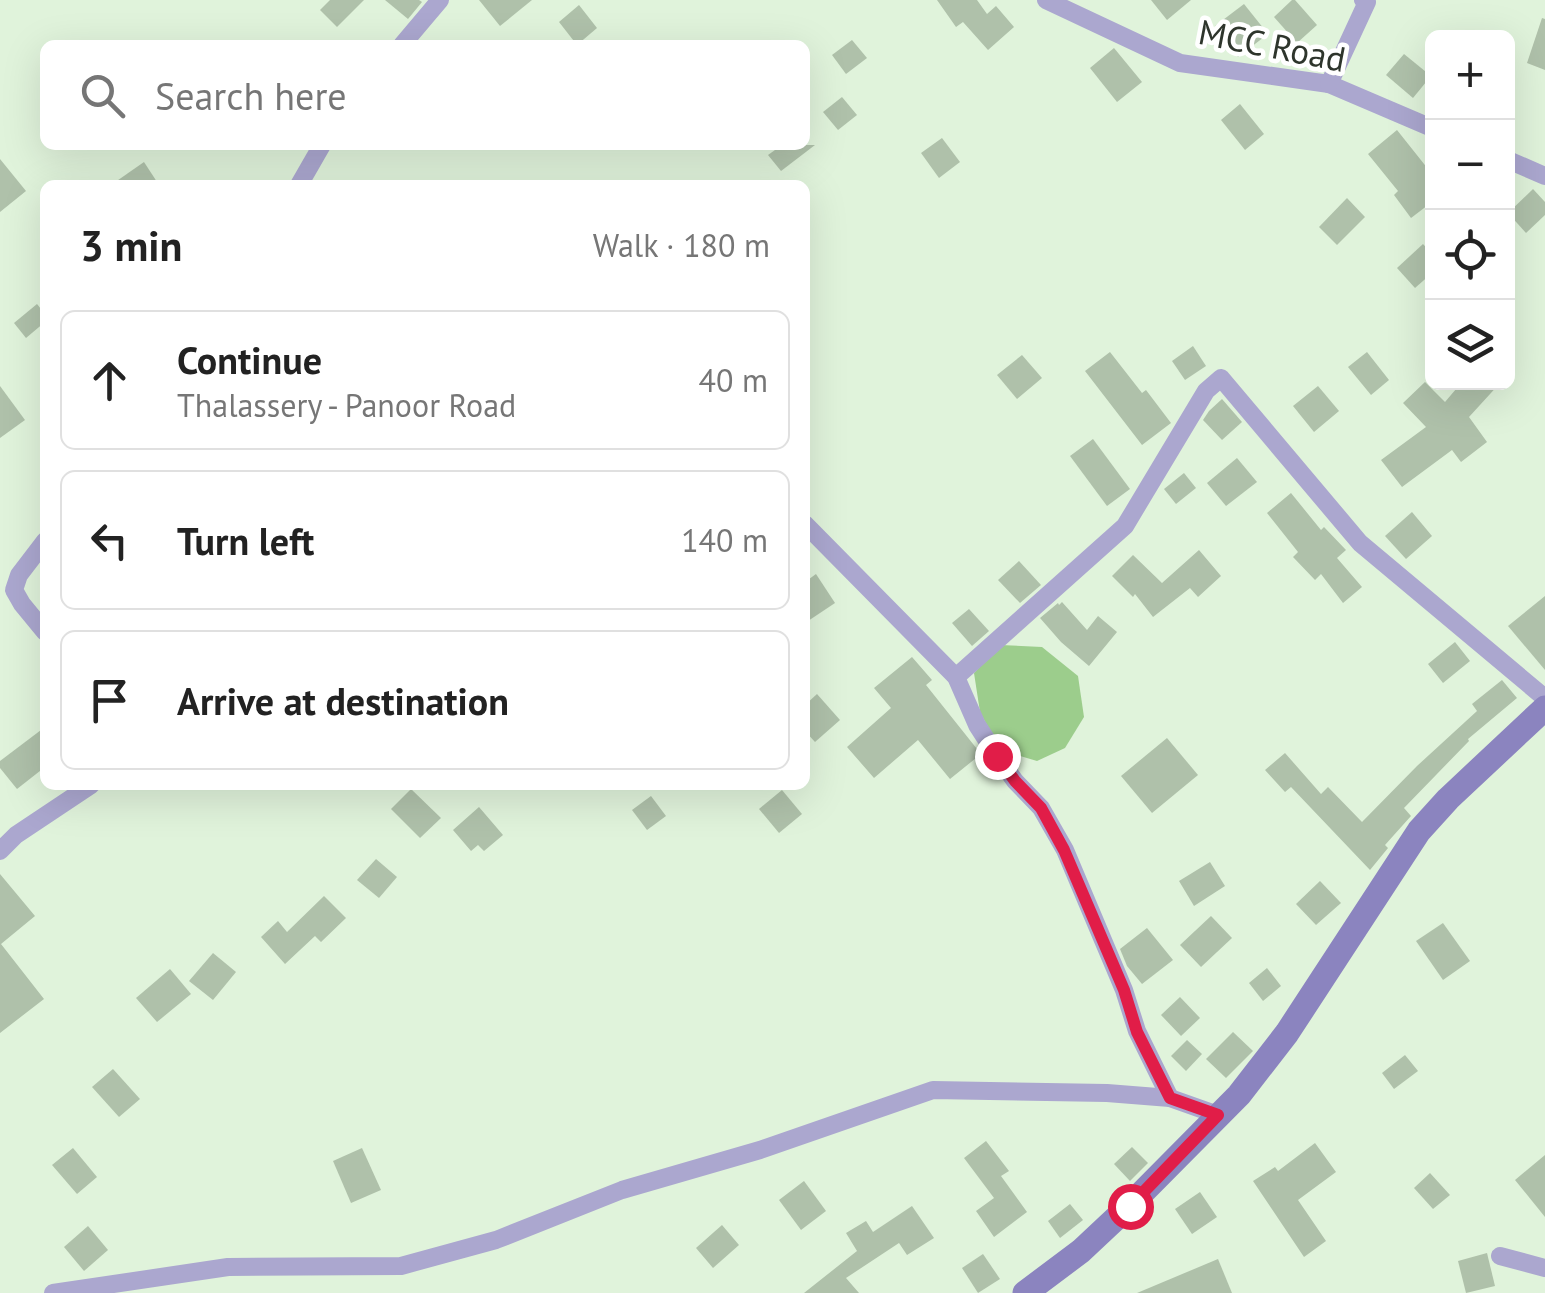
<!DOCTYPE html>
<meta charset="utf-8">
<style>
body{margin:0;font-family:"PT Sans",sans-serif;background:#f2f2f2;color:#222}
.controls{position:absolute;right:30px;top:30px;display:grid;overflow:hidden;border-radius:15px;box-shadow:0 10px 40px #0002}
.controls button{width:90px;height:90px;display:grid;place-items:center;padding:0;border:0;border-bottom:2px solid #e0e0e0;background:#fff;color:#222;font:50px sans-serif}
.stop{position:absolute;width:30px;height:30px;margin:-22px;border:8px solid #e11d48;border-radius:50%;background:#fff}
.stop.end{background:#e11d48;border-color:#fff;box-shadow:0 2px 10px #0008}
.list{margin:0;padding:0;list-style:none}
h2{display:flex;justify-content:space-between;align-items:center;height:130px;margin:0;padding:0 40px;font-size:42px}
h2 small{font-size:32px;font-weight:400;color:#767676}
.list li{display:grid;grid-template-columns:65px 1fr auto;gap:30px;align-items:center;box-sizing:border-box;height:140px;margin:0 20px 20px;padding:0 20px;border:2px solid #e0e0e0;border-radius:15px}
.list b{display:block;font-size:38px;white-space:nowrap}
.list p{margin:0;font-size:32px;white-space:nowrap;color:#767676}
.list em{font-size:32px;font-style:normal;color:#767676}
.icon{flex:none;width:55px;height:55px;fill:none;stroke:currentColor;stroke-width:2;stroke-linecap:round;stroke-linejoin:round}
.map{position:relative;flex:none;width:1545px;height:1293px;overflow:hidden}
.search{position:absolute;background:#fff;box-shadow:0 10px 40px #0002;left:40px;top:40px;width:770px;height:110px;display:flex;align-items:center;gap:25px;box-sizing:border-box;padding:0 35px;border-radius:15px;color:#767676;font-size:38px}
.panel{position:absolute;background:#fff;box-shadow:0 10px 40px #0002;left:40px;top:180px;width:770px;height:610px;border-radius:15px}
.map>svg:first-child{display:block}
</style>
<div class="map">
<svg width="1545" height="1293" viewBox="0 0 1545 1293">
<rect width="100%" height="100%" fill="#e0f3db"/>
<polygon fill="#9ccd8c" points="1000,645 1042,647 1078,676 1084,717 1065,748 1037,761 1000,750 980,712 974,673"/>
<g fill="#afc1aa">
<polygon points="330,0 364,0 337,27 320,10"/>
<polygon points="385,0 419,0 422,2 408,19"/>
<polygon points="479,0 532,0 500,26"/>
<polygon points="937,0 977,0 987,14 996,6 1014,27 988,50 963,22 956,27"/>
<polygon points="1151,0 1191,0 1167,20"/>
<polygon points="1292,0 1295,0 1317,25 1297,43 1274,17"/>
<polygon points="1244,4 1268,34 1238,57 1215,26"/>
<polygon points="579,5 597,28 577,45 559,22"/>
<polygon points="1542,18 1545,19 1545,70 1527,63"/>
<polygon points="852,40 867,58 846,74 832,55"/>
<polygon points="1114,48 1142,82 1117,102 1090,68"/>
<polygon points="1404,54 1431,76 1413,98 1386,75"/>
<polygon points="842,97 857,115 838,130 823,112"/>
<polygon points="1240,104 1264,134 1245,150 1221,120"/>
<polygon points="1397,130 1432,174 1432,202 1411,218 1394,195 1398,191 1368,154"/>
<polygon points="942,138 960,162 939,178 921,153"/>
<polygon points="782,145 815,145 781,171 768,155"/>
<polygon points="0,159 26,191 0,212"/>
<polygon points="144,162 159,185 111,185"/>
<polygon points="1533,189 1545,202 1545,215 1526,233 1508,213"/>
<polygon points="1347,198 1365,217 1337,245 1319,227"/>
<polygon points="1423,244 1432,254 1432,273 1415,288 1397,268"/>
<polygon points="37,304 45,314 45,322 26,338 14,323"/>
<polygon points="1193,346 1206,366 1185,380 1172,361"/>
<polygon points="1110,352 1142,393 1146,390 1171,423 1142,445 1085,371"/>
<polygon points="1367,352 1389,380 1371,395 1348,367"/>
<polygon points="1022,355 1042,378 1017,399 997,375"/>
<polygon points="1425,382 1445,402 1462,382 1501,382 1469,417 1487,442 1461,462 1452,450 1402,487 1381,460 1426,427 1403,403"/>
<polygon points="0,386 25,420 0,438"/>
<polygon points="1318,386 1339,411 1314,432 1293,406"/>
<polygon points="1222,399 1242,422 1222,440 1203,420 1209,411"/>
<polygon points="1093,439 1130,489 1107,506 1070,456"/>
<polygon points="1237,458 1257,482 1226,506 1207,483"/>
<polygon points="1184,473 1196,488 1176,504 1164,489"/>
<polygon points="1291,493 1321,530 1324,527 1346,550 1337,558 1362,587 1343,603 1321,574 1315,580 1293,557 1298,552 1267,513"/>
<polygon points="1412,512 1432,536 1406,559 1385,536"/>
<polygon points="1199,550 1221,576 1198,597 1190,588 1153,617 1135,594 1133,597 1112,576 1133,555 1162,583"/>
<polygon points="1019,561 1041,585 1020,603 998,580"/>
<polygon points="816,574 835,603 805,623 805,582"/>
<polygon points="1545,596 1545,670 1508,626"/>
<polygon points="1062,602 1087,630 1098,616 1117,632 1089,666 1061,642 1040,618 1058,603 1059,605"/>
<polygon points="969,609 989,631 972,646 952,623"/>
<polygon points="1455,642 1470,661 1443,683 1428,664"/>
<polygon points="912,657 932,680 926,685 981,754 950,779 918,740 874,778 847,747 891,708 874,688"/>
<polygon points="1502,680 1517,698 1468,739 1469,741 1404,808 1411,816 1385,845 1388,848 1370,870 1291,787 1285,792 1265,770 1285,753 1321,794 1328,787 1362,822 1417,766 1477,711 1472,704"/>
<polygon points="817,694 840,720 815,742 805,731 805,705"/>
<polygon points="45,727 45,767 17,789 0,768 0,761"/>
<polygon points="1167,738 1198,775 1152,813 1121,776"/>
<polygon points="411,789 441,818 420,838 391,809"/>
<polygon points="782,790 802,814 779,833 759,809"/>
<polygon points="651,796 666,816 647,830 632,810"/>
<polygon points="479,807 503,835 484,851 478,845 471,851 453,830"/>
<polygon points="376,859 397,877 379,898 357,880"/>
<polygon points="1210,862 1225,886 1194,906 1179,881"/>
<polygon points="0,874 35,916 1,944 44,999 0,1033"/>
<polygon points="1320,881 1341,903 1316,925 1296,904"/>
<polygon points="324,896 346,918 321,942 315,936 285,964 261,937 278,921 287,932"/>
<polygon points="1211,916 1232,938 1201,967 1180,945"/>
<polygon points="1443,923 1470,961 1443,980 1416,941"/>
<polygon points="1147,928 1173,960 1142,984 1127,966 1120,949"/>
<polygon points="213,953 236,972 213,1000 189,981"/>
<polygon points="1267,968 1281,986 1263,1001 1249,983"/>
<polygon points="170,969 191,994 157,1022 136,998"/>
<polygon points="1180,997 1200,1018 1181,1036 1161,1015"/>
<polygon points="1233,1032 1253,1051 1226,1078 1206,1059"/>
<polygon points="1187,1040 1202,1054 1186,1071 1171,1056"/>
<polygon points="1405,1055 1418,1071 1394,1089 1382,1073"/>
<polygon points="113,1069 140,1099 119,1117 92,1087"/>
<polygon points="986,1141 1009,1171 1001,1176 1027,1212 994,1237 976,1211 994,1198 964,1158"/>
<polygon points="1315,1143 1336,1172 1298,1200 1326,1241 1304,1257 1253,1181 1275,1167 1278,1171"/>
<polygon points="1132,1147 1148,1163 1130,1181 1114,1164"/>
<polygon points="73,1148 97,1177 77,1194 52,1165"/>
<polygon points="362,1148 381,1190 351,1203 333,1161"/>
<polygon points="1545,1155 1545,1217 1515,1180"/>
<polygon points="1430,1173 1450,1195 1433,1209 1414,1188"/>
<polygon points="804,1181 826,1211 801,1230 779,1200"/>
<polygon points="1200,1192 1217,1217 1192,1234 1175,1209"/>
<polygon points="1070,1204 1083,1220 1060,1238 1048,1221"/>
<polygon points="912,1206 934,1238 907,1255 899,1243 846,1278 859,1293 804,1293 857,1251 846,1233 866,1221 873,1232"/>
<polygon points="722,1225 739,1245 713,1268 696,1248"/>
<polygon points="88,1226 108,1250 84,1271 64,1247"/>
<polygon points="1487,1253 1495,1286 1466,1293 1458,1261"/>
<polygon points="983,1254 1000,1279 978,1293 962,1268"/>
<polygon points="1218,1259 1232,1293 1137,1293"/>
</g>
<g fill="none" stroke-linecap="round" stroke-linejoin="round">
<g stroke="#aba7cf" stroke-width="18">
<polyline points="1046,0 1180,63 1329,84 1432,128"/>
<polyline points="402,45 440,0"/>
<polyline points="1329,84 1367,2 1363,0"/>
<polyline points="1508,160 1545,176"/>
<polyline points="299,185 322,145"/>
<polyline points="805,524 956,677 977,725 997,756 1015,781 1041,808 1065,850 1124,990 1137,1031 1170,1098"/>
<polyline points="45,541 19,575 14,590 22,604 45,632"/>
<polyline points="956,677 1125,526 1206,391 1221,378 1360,543 1545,698"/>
<polyline points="0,851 16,835 91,785"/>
<polyline points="1500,1256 1545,1268"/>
<polyline points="53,1293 228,1267 401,1266 496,1240 622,1190 760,1150 933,1090 1107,1093 1170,1098 1218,1115"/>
</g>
<polyline stroke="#8b84bf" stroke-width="25" points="1025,1293 1081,1251 1129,1206 1239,1095 1287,1033 1419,831 1448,799 1545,708"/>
</g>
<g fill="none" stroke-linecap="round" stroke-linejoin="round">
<polyline stroke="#e11d48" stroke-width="12" points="997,756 1015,781 1041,808 1064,850 1124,990 1137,1032 1170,1098 1218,1115 1130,1206"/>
</g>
<g text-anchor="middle" stroke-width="9" stroke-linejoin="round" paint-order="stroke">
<g font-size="35" fill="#2e352c" stroke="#fff">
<text transform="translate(1272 46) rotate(11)" y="12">MCC Road</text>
</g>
</g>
</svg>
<div class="controls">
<button>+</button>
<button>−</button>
<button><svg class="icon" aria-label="locate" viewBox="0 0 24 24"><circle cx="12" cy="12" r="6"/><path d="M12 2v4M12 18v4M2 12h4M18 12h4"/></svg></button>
<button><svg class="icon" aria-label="layers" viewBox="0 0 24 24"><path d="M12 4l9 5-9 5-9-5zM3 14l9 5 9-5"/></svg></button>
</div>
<div class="stop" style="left:1130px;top:1206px"></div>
<div class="stop end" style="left:997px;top:756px"></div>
<div class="search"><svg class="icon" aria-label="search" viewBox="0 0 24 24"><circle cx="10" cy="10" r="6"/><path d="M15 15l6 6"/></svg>Search here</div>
<section class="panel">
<h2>3 min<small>Walk · 180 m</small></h2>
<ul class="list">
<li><svg class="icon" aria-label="ahead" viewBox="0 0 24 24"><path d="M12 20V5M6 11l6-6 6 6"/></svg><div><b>Continue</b><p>Thalassery - Panoor Road</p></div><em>40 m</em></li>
<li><svg class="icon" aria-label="left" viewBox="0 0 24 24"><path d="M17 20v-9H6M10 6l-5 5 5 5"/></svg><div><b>Turn left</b></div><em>140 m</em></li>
<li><svg class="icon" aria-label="arrive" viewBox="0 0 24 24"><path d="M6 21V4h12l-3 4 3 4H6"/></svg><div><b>Arrive at destination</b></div></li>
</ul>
</section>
</div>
